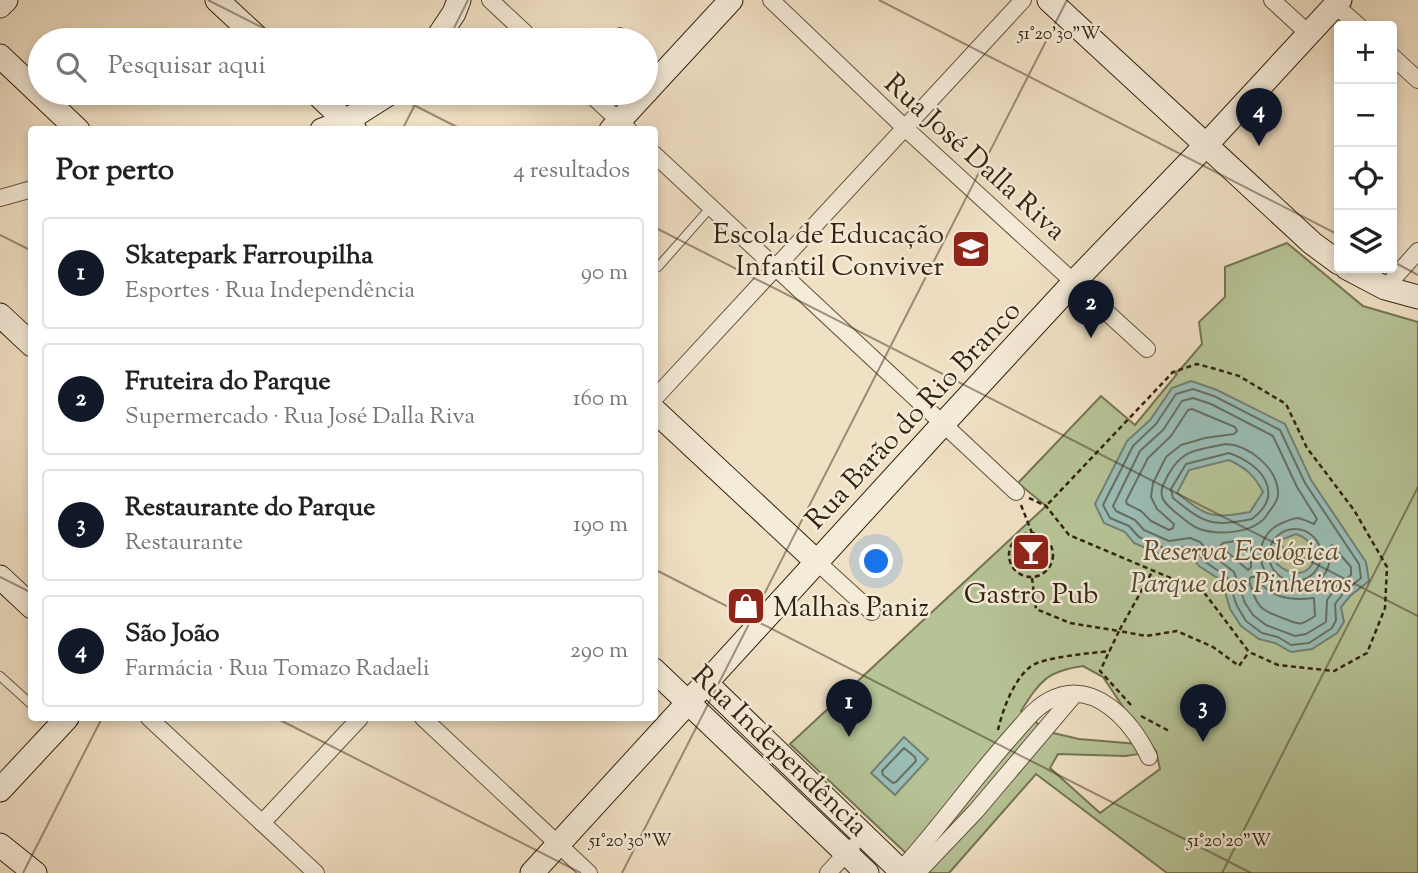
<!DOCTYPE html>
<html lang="pt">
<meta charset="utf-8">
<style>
body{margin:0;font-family:"Sorts Mill Goudy",serif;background:#f6f6f6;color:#222}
.controls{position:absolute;right:21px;top:21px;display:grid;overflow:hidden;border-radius:7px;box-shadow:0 4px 10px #0003}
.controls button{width:63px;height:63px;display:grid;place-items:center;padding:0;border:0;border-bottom:2px solid #e0e0e0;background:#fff;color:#222;font:35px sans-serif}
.you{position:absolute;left:877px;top:562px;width:24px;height:24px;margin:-18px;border:5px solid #fff;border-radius:50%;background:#1a73e8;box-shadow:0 0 0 10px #1a73e833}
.badge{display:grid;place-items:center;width:46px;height:46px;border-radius:50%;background:#111827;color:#fff;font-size:23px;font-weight:700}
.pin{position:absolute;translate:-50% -58px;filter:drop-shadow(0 2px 4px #0008)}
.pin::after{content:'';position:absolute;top:37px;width:24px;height:21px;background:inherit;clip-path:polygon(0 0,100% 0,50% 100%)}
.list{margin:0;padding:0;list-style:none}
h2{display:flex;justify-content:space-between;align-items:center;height:91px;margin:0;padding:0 28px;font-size:30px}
h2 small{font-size:23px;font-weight:400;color:#767676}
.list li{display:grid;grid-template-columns:46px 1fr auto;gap:21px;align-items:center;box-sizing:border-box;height:112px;margin:0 14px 14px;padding:0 14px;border:2px solid #e0e0e0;border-radius:7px}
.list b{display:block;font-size:26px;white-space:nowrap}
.list p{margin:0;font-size:23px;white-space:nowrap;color:#767676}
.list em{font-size:23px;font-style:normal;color:#767676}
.icon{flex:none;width:38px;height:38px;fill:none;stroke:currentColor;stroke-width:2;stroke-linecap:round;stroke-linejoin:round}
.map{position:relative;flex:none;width:1418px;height:873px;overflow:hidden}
.search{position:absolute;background:#fff;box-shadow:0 4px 10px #0003;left:28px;top:28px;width:630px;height:77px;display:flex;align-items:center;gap:18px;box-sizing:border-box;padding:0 24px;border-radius:38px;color:#767676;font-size:26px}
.panel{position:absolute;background:#fff;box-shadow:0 4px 10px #0003;left:28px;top:126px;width:630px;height:595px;border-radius:7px}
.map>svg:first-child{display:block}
</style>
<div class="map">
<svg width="1418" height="873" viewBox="0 0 1418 873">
<rect width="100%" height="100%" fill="#f0e0c4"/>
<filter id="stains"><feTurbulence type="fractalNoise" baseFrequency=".00286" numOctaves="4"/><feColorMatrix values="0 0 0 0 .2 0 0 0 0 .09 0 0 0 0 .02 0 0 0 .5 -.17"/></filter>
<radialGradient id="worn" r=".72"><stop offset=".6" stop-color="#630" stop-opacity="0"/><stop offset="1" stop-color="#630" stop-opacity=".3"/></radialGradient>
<path fill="#b6c396" stroke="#747452" stroke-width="2" fill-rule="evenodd" d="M1287 243 1363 306 1418 322V873H1167L1036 774 949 873H927L790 744 1046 506 1018 483 1101 396 1135 425 1177 374 1173 372 1179 371 1202 344 1199 322 1225 297V267ZM1083 666 1103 677 1139 731 1156 751 1160 769 1100 813 1050 768 1058 754 1125 756 1139 754 1138 744 1079 739 1049 732 1021 711C1040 681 1047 671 1083 666Z"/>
<g fill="#9abdb6" stroke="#718073" stroke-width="2" fill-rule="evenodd">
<path d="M1191 381 1217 390 1285 424 1311 480 1366 562 1369 581 1350 596 1341 607 1344 622 1337 633 1312 649 1291 652 1275 643 1259 639 1241 626 1230 609 1222 581 1199 566 1190 554H1181L1174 560 1134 543 1125 532 1104 523 1095 504 1127 441 1150 420 1172 388ZM1229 460C1246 468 1254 475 1263 492L1250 512C1211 519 1208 517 1177 493L1189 470ZM1296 534C1332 547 1309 592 1277 564L1276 549 1283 539Z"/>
<polygon points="904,737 928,759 895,795 871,773"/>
</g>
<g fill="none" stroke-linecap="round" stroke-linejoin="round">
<g stroke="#667062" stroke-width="2">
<polygon points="1193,389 1214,396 1280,430 1305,483 1359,564 1361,578 1345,591 1335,604 1336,620 1332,628 1309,643 1291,645 1278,637 1262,633 1246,621 1237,606 1227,577 1204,561 1195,549 1180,547 1171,551 1139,537 1129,526 1110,518 1103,505 1133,446 1156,424 1176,394"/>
<path d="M1193 398 1211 404 1273 436 1297 487 1317 519 1314 524C1309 522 1303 519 1298 518 1293 518 1287 521 1282 523 1249 536 1256 586 1292 589 1301 589 1306 589 1313 585 1328 576 1331 563 1330 547L1332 545 1351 567V575L1339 584 1327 600 1326 622 1306 634 1295 636 1266 625 1253 615 1245 603 1234 572 1211 554 1200 542 1190 538 1169 541 1144 530 1135 520 1116 511 1113 506 1140 451 1163 430 1182 401Z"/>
<polygon points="1192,409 1235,427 1237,431 1234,434 1205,438 1181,445 1166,457 1153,483 1151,497 1157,509 1174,524 1173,528 1169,530 1151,521 1141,511 1127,504 1126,501 1148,458 1171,436 1188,410"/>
<path d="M1226 444C1249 445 1277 468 1278 492 1279 501 1271 508 1267 515 1254 534 1217 536 1197 528 1189 524 1182 517 1175 512 1170 507 1163 503 1162 496 1160 488 1165 482 1168 475 1183 448 1198 450 1226 444Z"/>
<path d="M1229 453C1261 464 1286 493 1252 519 1211 527 1205 524 1173 498L1171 489 1186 464Z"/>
<circle cx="1295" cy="555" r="26"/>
<polygon points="1247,539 1251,542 1251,567 1248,570 1220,546 1223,543"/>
<path d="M1251 577H1255C1271 598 1289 601 1314 598L1315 616C1300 626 1301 625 1285 619 1259 609 1258 609 1249 581Z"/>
<polygon points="904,748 915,757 916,761 896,782 893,783 883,775 882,771"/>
</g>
<g stroke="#62533c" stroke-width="10">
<g id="lane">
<polyline points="612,40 620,32"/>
<polyline points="658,267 711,207"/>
<polyline points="0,676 32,705"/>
</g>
</g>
<g stroke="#62533c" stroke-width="18">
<g id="street">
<polyline points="490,0 533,40"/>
<polyline points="771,0 905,128 1147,349"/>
<polyline points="1272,0 1308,33"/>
<polyline points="1335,5 1359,26"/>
<polyline points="1392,56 1418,80"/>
<polyline points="589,93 629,130"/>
<polyline points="654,154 1016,492"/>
<polyline points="0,198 32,189"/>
<polyline points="1385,288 1418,251"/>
<polyline points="654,399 1023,0"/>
<polyline points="817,562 872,612"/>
<polyline points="149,718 316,873"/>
<polyline points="423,718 589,873"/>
<polyline points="262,823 360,718"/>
<polyline points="828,873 852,847"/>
<path d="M898 873C938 830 972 781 1011 737 1023 724 1034 708 1050 700 1094 677 1132 722 1149 757"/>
<polyline points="917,873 976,811 1075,694"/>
</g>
</g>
<g stroke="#33240f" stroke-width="25">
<g id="secondary">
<polyline points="217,0 260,40"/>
<polyline points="1049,0 1312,243 1339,263"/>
<polyline points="0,6 6,0"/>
<polyline points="436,40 454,13 459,0"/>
<polyline points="0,56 78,130"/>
<polyline points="646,92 731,0"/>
<polyline points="316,93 355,130"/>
<polyline points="322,130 346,121 390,93"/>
<polyline points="611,130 645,93"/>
<polyline points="1347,268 1385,288 1418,297"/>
<polyline points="0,315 32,345"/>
<polyline points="654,410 817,562"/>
<polyline points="0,577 32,607"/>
<polyline points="654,670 867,873"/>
<polyline points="706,683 903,873"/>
<polyline points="0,790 67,718"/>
<polyline points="0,845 35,873"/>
<polyline points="532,873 943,424 1075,281 1206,145 1340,0"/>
</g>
</g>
<g stroke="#33240f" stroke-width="2.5" stroke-dasharray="5 3.5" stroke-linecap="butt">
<polyline points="1029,498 1046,506 1069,535 1173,579 1200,587 1249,652 1278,665 1334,671 1367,653 1385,608 1387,567 1354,510 1307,448 1286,404 1239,376 1219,370 1197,364 1173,372 1046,506"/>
<polyline points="1021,505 1032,533"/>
<circle cx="1031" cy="555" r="22"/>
<polyline points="1032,578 1036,609 1070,623 1119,631 1152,572"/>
<polyline points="1131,705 1100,671 1119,631 1146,636 1177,631 1213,647 1239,666 1249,652"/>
<polyline points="1141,716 1171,732"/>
<path d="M998 730C1003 709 1013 681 1030 667 1041 657 1093 653 1110 651"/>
</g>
<use href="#lane" stroke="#f5ebd9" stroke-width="8"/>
<use href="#street" stroke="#f5ebd9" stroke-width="16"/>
<use href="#secondary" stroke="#f5ebd9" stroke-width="23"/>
</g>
<path fill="none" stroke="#33240f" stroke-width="2" stroke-opacity="0.45" d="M208 0 287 40M879 0 1339 235M448 40 468 0M390 93 463 130M402 130 421 93M654 227 1418 616M0 235 32 251M1392 261 1418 275M654 569 1251 873M0 577 32 593M276 718 581 873M23 873 102 718M622 873 1067 0M1222 873 1418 487"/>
<defs>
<g id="school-square" transform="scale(2.0125)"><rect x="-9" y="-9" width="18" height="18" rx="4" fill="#8f2418" stroke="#f5ebd9"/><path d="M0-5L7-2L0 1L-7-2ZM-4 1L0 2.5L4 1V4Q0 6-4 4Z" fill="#fff"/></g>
<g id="bar-square" transform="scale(2.0125)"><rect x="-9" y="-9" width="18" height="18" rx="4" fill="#8f2418" stroke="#f5ebd9"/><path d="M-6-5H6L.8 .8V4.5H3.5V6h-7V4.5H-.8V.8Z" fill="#fff"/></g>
<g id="shop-square" transform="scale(2.0125)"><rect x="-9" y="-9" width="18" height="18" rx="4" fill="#8f2418" stroke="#f5ebd9"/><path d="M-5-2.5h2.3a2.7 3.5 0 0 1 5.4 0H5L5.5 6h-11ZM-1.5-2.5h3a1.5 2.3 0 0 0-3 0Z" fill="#fff"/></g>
</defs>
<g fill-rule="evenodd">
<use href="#school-square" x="971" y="249"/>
<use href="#bar-square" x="1031" y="552"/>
<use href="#shop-square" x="746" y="606"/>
</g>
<g text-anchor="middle" stroke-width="5" stroke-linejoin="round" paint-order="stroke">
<g font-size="28" fill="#33240f" stroke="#f5ebd9">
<text transform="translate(976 156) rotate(42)" y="10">Rua José Dalla Riva</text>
<text transform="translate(912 414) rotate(-47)" y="10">Rua Barão do Rio Branco</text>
<text transform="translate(781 750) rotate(44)" y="10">Rua Independência</text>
</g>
<g font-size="28" fill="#33240f" stroke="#f5ebd9" text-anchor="end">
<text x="944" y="243">Escola de Educação<tspan x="944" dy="32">Infantil Conviver</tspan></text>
<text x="1031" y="603" text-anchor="middle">Gastro Pub</text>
<text x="773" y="616" text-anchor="start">Malhas Paniz</text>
</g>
<g font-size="28" font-style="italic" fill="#544c31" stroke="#f5ebd9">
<text x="1241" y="560">Reserva Ecológica<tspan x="1241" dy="32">Parque dos Pinheiros</tspan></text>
</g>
</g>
<g font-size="18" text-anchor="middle" fill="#33240f" stroke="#f5ebd9" stroke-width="5" stroke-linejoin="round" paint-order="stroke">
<text x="1059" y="39">51°20'30"W</text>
<text x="630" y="846">51°20'30"W</text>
<text x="1229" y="846">51°20'20"W</text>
</g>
<rect width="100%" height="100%" filter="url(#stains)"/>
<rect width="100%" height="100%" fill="url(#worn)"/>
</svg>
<div class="controls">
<button>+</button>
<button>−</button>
<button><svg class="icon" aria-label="locate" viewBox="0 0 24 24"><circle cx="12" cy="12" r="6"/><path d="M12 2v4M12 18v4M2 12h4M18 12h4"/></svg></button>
<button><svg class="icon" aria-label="layers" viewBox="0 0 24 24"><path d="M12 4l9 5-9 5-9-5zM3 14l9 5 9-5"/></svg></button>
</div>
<div class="you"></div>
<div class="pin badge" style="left:849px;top:737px">1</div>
<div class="pin badge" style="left:1091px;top:338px">2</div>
<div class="pin badge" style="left:1203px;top:742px">3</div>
<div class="pin badge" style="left:1259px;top:146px">4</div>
<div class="search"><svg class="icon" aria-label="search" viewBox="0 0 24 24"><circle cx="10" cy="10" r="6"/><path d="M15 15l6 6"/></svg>Pesquisar aqui</div>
<section class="panel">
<h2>Por perto<small>4 resultados</small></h2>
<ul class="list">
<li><span class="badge">1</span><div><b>Skatepark Farroupilha</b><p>Esportes · Rua Independência</p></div><em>90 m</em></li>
<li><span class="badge">2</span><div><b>Fruteira do Parque</b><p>Supermercado · Rua José Dalla Riva</p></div><em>160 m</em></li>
<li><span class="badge">3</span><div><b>Restaurante do Parque</b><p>Restaurante</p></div><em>190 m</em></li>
<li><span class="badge">4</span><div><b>São João</b><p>Farmácia · Rua Tomazo Radaeli</p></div><em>290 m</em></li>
</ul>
</section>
</div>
